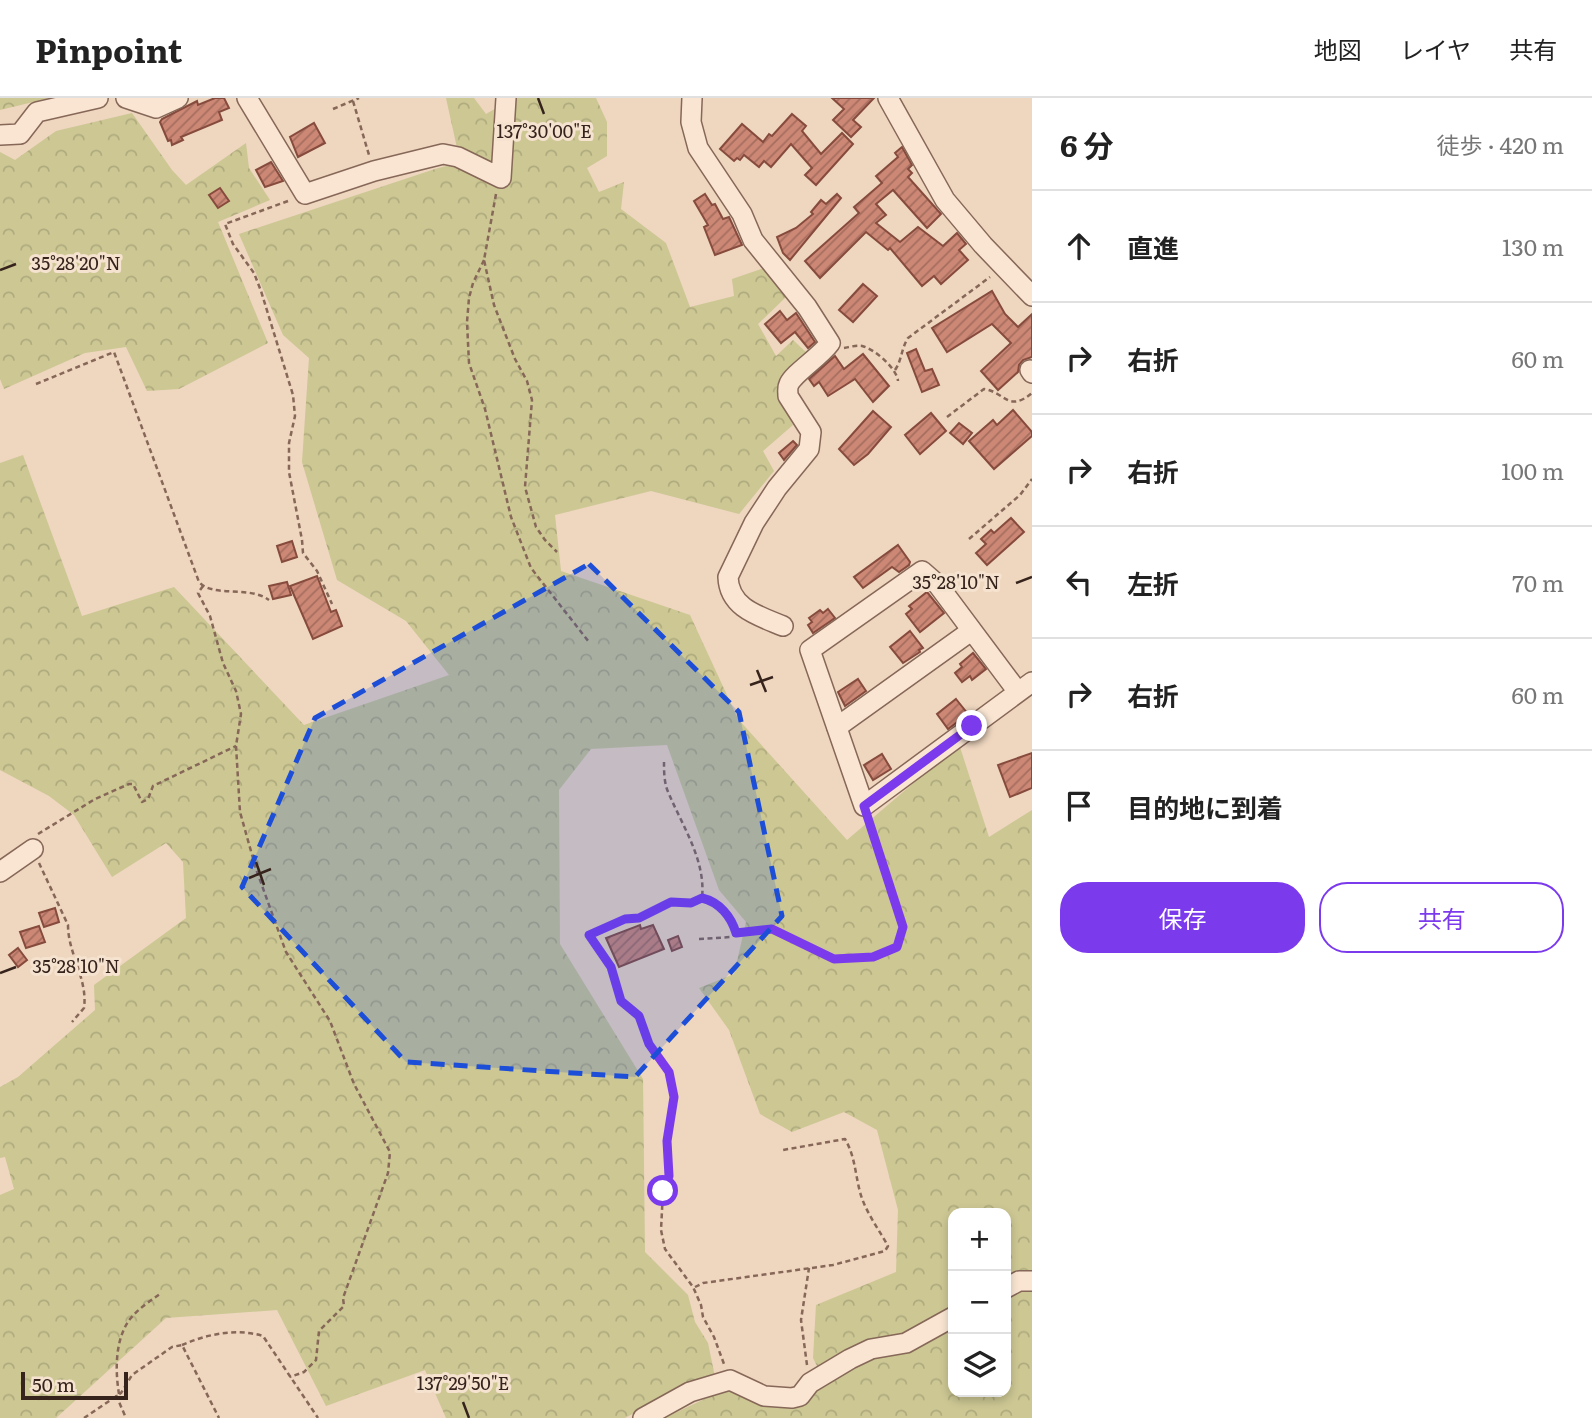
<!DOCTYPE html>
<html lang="ja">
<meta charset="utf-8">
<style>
body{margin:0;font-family:Literata,"Noto Sans JP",serif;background:#f2f2f2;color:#222}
.controls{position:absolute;right:21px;bottom:21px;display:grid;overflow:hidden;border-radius:14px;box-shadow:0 4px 10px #0003}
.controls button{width:63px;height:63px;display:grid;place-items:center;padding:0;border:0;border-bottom:2px solid #e0e0e0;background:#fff;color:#222;font:35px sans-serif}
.scale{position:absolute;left:21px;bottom:18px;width:107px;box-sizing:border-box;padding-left:7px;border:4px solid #36231c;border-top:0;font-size:19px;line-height:24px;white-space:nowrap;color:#36231c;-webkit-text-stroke:5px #f5e2cf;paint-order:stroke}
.stop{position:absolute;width:21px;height:21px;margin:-16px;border:5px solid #7c3aed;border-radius:50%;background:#fff}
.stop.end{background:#7c3aed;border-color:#fff;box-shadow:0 2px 7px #0008}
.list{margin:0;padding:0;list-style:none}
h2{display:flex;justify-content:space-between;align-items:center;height:91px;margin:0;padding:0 28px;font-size:30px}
h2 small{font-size:23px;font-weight:400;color:#767676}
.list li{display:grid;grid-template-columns:46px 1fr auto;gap:21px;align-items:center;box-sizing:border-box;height:112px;padding:0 28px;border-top:2px solid #e0e0e0}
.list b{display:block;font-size:26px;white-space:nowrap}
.list em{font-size:23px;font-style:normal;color:#767676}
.actions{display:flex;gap:14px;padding:21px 28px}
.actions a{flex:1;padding:16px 0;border:2px solid #7c3aed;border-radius:28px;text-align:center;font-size:24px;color:#7c3aed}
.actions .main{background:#7c3aed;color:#fff}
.icon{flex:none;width:38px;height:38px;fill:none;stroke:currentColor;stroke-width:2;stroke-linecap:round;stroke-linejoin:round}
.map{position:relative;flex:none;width:1032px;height:1320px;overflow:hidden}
header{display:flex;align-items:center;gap:42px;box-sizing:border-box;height:98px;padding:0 35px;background:#fff;border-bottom:2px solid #e0e0e0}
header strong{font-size:33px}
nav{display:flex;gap:38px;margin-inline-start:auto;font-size:24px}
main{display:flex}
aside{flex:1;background:#fff}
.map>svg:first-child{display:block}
</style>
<header>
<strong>Pinpoint</strong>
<nav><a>地図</a><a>レイヤ</a><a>共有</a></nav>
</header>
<main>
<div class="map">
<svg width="1032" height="1320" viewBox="0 0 1032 1320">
<defs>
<pattern id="forest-crowns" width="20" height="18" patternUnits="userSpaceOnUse" patternTransform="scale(1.75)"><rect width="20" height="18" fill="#ccc793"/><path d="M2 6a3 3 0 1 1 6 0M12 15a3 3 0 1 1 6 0" fill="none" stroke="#b0ab7e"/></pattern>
<pattern id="building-hatch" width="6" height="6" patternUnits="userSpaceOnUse" patternTransform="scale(1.75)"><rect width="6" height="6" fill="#cc8775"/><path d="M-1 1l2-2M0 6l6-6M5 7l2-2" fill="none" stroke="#a66e5f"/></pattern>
</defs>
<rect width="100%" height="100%" fill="#eed6bf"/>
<g fill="url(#forest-crowns)" fill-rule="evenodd">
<polygon points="0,0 50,0 0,12"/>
<path d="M446 0H474L486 16 514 0H596L607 24V58L587 70 599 94 624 84 621 111 666 145 690 209 734 198 732 181 764 170 786 199 758 226 776 258 793 242 808 256 781 279 780 298 793 327 763 353 774 373 739 416 651 393 555 417 561 473 690 517 738 621 847 742 959 646 989 739 1032 712V1320H664L728 1290 809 1299 826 1286 813 1260 816 1207 896 1174 898 1112 877 1032 844 1014 792 1034 760 1016 729 932 699 890 734 876 746 824 719 792 667 647 591 651 559 692 560 846 643 981 645 1154 688 1197 695 1224 708 1245 715 1279 680 1290 625 1320H446L425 1272 326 1308 277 1212 166 1220 56 1320H0V1097L14 1091 5 1059 0 1060V989L18 979 95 912 94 887 186 820 183 764 166 745 112 779 74 717 49 698 0 672V365L23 357 82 518 174 489 304 627 449 577 406 523 337 482 302 364 309 260 283 237 239 136 435 71 476 60 457 50ZM953 1115H1006V1294H953Z"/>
<polygon points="132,15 172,72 186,87 246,45 249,70 270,102 218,124 268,245 179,291 147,293 126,249 85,255 4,291 0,281 0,54 15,62 56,33"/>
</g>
<g fill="url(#building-hatch)" stroke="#864b3d" stroke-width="2">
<polygon points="215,0 224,0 229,10 219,14 222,22 181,39 183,42 172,47 171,42 168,43 160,24 162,21 197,3 198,7"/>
<polygon points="832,0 874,0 853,22 861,29 851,39 833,22 844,11"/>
<polygon points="792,16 806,28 802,33 821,56 842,35 853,46 816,87 805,77 812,70 791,46 771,69 764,63 759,69 744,57 740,62 737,60 734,63 720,51 742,26 763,44 769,36 772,38"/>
<polygon points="314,25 325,45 298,59 290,39"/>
<polygon points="902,49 912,67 908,71 912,75 908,79 941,116 927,130 893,92 876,106 886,117 876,125 900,144 918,129 943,148 957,135 966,146 959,152 968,162 941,186 934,178 922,188 890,150 888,152 866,134 820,180 805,163 859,115 854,109 882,85 876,78 898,59 895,55"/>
<polygon points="271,64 283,83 265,89 256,72"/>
<polygon points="220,90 229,103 218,110 209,97"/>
<polygon points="705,96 712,107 715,106 723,121 729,119 742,147 715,157 704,129 708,127 694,103"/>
<polygon points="837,96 841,100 790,162 783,155 777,139 796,130 813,116 811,114 821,102 826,106"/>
<polygon points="863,186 877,198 853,224 839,212"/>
<polygon points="992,193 1005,216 1018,229 1032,216 1032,259 1023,262 1019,267 1018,274 998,292 981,273 1011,245 992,226 947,254 932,230"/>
<polygon points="780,213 787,222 796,215 815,244 808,250 795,234 781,245 765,226"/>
<polygon points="916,251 925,273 932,271 939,287 922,294 907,255"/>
<polygon points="863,256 889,288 873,304 855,281 828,298 819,284 814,288 809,281 835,258 844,271"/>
<polygon points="1013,312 1032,334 1032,338 994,371 969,343 993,322 997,327"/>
<polygon points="873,313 891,329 868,356 854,367 839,351"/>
<polygon points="931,315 946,333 920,356 905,337"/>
<polygon points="959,325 972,335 963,346 950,335"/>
<polygon points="793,343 797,347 784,362 779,355"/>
<polygon points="1011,420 1024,434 987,467 976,455 986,446 981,441 991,432 994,435"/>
<polygon points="292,443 297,459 282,464 277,448"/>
<polygon points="898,447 910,464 909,467 899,474 892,469 863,490 854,479"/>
<polygon points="317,478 331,514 336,512 342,528 313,541 290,488"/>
<polygon points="287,484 291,497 273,501 269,488"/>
<polygon points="927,494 944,515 920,534 906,516 912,511 909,508"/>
<polygon points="828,511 835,520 813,535 808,527 812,524 809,520 820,512 823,515"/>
<polygon points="910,533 923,550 919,552 920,554 903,565 890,549"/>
<polygon points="973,555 986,571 972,582 970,578 962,584 955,575 962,569 960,566"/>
<polygon points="858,581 866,593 845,608 838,594"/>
<polygon points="956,601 968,616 948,631 937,616"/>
<polygon points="1032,655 1032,690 1010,699 998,667"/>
<polygon points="882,656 891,671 873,682 864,667"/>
<polygon points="55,810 59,824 44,829 39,815"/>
<polygon points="640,827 641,831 653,827 664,851 619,869 606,840"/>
<polygon points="39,828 45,844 26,850 20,834"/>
<polygon points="678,838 682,849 672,853 668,842"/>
<polygon points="18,850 27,862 18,869 9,857"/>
</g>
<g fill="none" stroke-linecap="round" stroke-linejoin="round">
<g stroke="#866758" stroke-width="22">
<g id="minor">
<polyline points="126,0 156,10 178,0"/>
<polyline points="247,0 305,96 374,73 443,56 458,59 501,80 506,0"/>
<path d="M692 0 691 24 698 50 742 116 753 142 807 209 830 245C820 259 794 275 789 286 787 290 788 293 788 298L811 334 809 351 777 390 754 425 728 479C729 510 759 518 783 528"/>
<polyline points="888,0 945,102 983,147 1032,198"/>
<polyline points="0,37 20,36 37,14 98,0"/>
<polyline points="1030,272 1032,275"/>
<polyline points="1018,594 938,487 922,473 810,552 864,708 1032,584"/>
<polyline points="837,629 971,533"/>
<polyline points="0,774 33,751"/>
<polyline points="1006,1190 1019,1183 1032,1183"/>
<polyline points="643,1320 690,1294 730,1282 764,1298 792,1300 800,1298 810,1285 850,1261 871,1251 906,1245 953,1219"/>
</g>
</g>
<g stroke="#866758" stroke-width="2.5" stroke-dasharray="5 3.5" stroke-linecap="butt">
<polyline points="353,3 369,57"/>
<polyline points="333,11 359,0"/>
<polyline points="496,96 484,162 494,207 515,261 527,283 532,302 525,389 536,429 545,442 557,454"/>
<polyline points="288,103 225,126 233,146 254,175 261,193 293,297 295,318 289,345 289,374 302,442 303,455 317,473 332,506"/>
<polyline points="484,162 473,185 469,200 467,224 469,265 485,311 511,419 531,470 589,544"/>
<path d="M844 250C850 249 856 247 862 248 875 251 897 271 898 283"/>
<path d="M895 272C902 262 901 251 908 240L990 179"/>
<path d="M36 286 114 254 199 484C213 500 248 487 269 502"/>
<path d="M947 319 984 291C1005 294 1008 315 1032 295"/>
<polyline points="969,441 1020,397 1032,381"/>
<polyline points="203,488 198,495 210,518 223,565 236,593 241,616 236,648 240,714 256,771 286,854 330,923 354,986 390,1054 388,1075 343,1200 344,1208 319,1233 316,1262 304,1274 290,1279"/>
<path d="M664 664C664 674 664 686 669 696 683 729 706 763 702 800L691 805H671L639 820 625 821 589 837 611 869 621 903 639 918 649 946 669 974 674 999 667 1043 669 1078 663 1093 661 1132 665 1151 693 1189 701 1207 703 1219 714 1239 724 1266"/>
<polyline points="38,736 95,701 129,686 133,686 142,704 148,701 153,688 236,648"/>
<path d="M39 765 68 827C68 856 88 881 84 910L72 924"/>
<polyline points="736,835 772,831 834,861 873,859 897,849 903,829 869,725"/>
<path d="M699 841 731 839 736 835C731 818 719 805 702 800"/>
<path d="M695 1189 703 1185 833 1167 885 1153 888 1148C878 1130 865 1113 860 1094 855 1075 855 1058 845 1041L783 1052"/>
<path d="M182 1247C207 1236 237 1230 263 1238L318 1320"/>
<polyline points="807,1267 801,1222 809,1170"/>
<path d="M119 1296C115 1272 115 1241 130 1221 138 1211 150 1203 160 1196"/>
<polyline points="116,1297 126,1320"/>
<polyline points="84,1320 121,1295 132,1277 172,1249 182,1247 219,1320"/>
</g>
<use href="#minor" stroke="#f9e5d2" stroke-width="19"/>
</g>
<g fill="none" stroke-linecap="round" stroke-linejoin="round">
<path stroke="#7c3aed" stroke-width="9" d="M663 1093 669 1078 667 1043 674 999 669 974 649 946 639 918 621 903 611 869 589 837 625 821 639 820 671 804 691 805 702 800C719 804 731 818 736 835L772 831 834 861 873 859 897 849 903 829 864 708 972 628"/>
</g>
<path fill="#1d4ed8" fill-opacity="0.2" stroke="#1d4ed8" stroke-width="5" stroke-dasharray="14 9" stroke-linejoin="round" d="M589 466 739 614 782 818 635 979 406 964 242 789 315 620Z"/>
<path fill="none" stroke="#36231c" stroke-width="2.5" d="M538 0 544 16M0 172 16 166M1016 485 1032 479M757 572 766 594M750 587 773 579M256 764 264 787M249 780 271 771M0 875 16 869M463 1304 469 1320"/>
<g font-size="18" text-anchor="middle" fill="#36231c" stroke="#f5e2cf" stroke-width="6" stroke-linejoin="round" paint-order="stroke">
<text x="544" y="40">137°30'00"E</text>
<text x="76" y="172">35°28'20"N</text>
<text x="956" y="491">35°28'10"N</text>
<text x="76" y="875">35°28'10"N</text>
<text x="463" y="1292">137°29'50"E</text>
</g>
</svg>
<div class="controls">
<button>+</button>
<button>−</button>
<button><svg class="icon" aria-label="layers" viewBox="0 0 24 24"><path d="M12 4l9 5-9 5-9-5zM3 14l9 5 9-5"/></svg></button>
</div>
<div class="scale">50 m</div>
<div class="stop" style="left:663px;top:1093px"></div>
<div class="stop end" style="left:972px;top:628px"></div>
</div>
<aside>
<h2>6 分<small>徒歩 · 420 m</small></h2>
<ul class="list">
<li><svg class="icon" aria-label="ahead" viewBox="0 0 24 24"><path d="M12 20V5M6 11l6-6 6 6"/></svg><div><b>直進</b></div><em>130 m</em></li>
<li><svg class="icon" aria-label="right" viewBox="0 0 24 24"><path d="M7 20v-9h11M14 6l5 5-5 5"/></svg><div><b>右折</b></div><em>60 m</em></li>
<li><svg class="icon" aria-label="right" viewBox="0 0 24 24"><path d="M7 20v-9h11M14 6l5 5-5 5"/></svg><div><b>右折</b></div><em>100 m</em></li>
<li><svg class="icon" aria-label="left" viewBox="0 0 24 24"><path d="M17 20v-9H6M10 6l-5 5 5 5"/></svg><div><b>左折</b></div><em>70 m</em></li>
<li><svg class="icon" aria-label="right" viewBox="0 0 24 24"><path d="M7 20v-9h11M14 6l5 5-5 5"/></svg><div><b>右折</b></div><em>60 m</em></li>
<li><svg class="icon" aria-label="arrive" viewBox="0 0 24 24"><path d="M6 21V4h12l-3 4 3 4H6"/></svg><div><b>目的地に到着</b></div></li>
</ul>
<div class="actions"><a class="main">保存</a><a>共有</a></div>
</aside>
</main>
